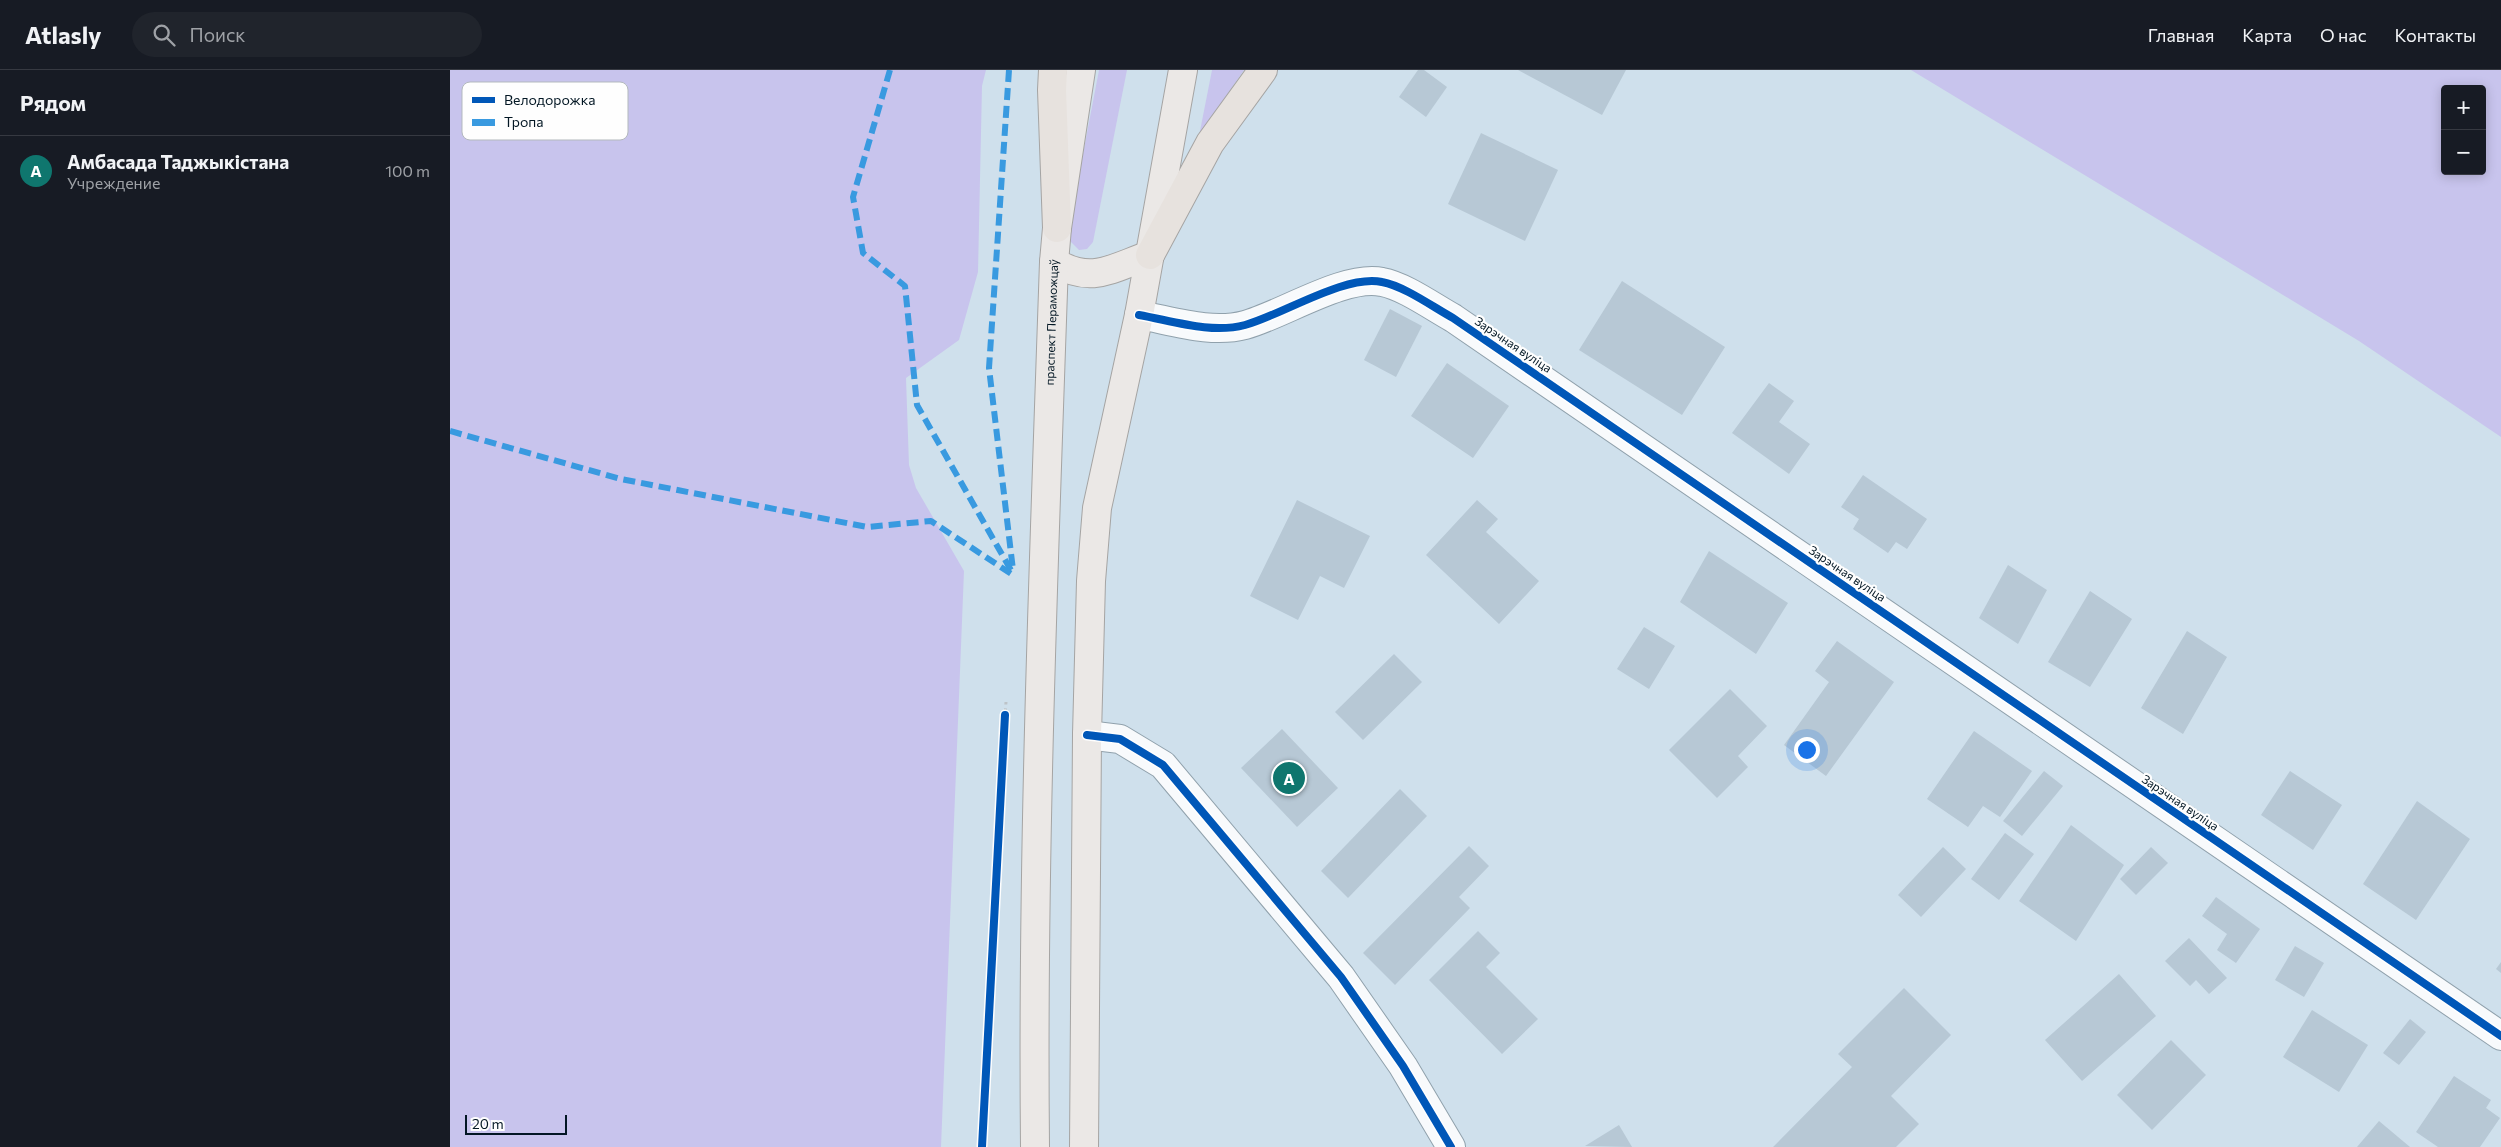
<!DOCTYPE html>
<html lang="ru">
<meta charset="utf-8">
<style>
body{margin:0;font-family:Commissioner,sans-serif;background:#20242c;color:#f1f3f6}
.controls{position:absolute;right:15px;top:15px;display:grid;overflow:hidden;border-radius:5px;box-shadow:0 2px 12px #0003}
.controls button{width:45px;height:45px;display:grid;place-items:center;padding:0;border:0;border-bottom:1px solid #363941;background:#171b24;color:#f1f3f6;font:25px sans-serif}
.scale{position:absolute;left:15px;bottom:12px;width:102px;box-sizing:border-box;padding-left:5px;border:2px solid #031724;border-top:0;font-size:14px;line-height:18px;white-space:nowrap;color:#031724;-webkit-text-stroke:4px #fefefe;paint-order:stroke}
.you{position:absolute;left:1356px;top:679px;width:18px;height:18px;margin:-12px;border:4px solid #fff;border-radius:50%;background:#1a73e8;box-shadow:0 0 0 8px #1a73e833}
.badge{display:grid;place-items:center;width:32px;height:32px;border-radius:50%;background:#0f766e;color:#fff;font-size:16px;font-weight:700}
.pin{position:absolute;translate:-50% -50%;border:2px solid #fff;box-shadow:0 1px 5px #0006}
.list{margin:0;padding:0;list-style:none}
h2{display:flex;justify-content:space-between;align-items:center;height:65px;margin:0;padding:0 20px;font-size:21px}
h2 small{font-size:16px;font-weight:400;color:#9ea1a6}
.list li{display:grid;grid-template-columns:32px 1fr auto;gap:15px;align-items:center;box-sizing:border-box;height:70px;padding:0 20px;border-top:1px solid #363941}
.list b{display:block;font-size:19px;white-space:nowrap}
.list p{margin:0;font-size:16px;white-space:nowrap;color:#9ea1a6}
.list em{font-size:16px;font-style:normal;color:#9ea1a6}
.icon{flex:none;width:28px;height:28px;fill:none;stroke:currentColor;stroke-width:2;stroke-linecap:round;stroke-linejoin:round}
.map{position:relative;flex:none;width:2051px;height:1077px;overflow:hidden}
header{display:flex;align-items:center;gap:30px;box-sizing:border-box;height:70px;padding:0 25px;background:#171b24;border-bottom:1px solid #363941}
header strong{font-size:24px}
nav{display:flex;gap:28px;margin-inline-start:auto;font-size:18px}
.search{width:350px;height:45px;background:#20242c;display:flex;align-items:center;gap:12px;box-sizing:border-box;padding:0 18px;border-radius:28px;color:#9ea1a6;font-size:19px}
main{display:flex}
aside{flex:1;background:#171b24}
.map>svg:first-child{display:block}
</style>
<header>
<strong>Atlasly</strong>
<div class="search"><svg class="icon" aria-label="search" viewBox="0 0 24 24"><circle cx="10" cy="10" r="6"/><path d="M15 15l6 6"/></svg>Поиск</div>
<nav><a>Главная</a><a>Карта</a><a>О нас</a><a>Контакты</a></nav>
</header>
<main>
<aside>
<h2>Рядом<small></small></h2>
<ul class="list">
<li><span class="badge">A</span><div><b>Амбасада Таджыкістана</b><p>Учреждение</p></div><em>100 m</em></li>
</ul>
</aside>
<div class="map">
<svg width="2051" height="1077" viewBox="0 0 2051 1077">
<rect width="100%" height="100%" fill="#cfe0ec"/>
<g fill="#c8c4ed" fill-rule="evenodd">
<polygon points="0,0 536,0 532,16 528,202 509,270 456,308 459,395 466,418 514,501 491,1077 0,1077"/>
<polygon points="649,0 677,0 643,172 637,179 629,180 619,170 618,162"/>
<polygon points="762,0 794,0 749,66"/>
<path d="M1461 0H2051V367L1909 271ZM1995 19H2032V101H1995Z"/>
</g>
<g fill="#b7c8d5">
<polygon points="968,0 974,0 997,17 976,47 949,27"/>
<polygon points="1068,0 1176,0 1152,45"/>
<polygon points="1031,63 1108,100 1075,171 998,134"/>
<polygon points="1172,211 1275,277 1232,345 1129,280"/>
<polygon points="940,239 972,256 946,307 914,290"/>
<polygon points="997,293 1059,336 1023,388 961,346"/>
<polygon points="1319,313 1344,331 1329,352 1360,374 1339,404 1282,363"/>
<polygon points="1413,405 1477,449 1457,479 1446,472 1438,483 1403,459 1409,449 1391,437"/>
<polygon points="847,430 920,466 894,518 870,506 848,550 800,526"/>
<polygon points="1027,430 1048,449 1036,462 1089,511 1049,554 976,485"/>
<polygon points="1259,481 1338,533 1306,584 1230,532"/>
<polygon points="1558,495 1597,520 1568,574 1529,548"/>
<polygon points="1640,521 1682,549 1640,617 1598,592"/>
<polygon points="1194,557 1225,576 1199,619 1167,599"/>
<polygon points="1737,561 1777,587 1733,664 1691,638"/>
<polygon points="1387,571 1444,612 1376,706 1334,675 1379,612 1365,601"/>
<polygon points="944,584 972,612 913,670 885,642"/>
<polygon points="1280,619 1317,656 1288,686 1298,697 1267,728 1219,680"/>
<polygon points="832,659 888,718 847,757 791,698"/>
<polygon points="1524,661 1582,701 1550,747 1533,736 1518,757 1477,729"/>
<polygon points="1594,701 1613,716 1572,766 1553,751"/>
<polygon points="1840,701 1892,735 1863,780 1811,745"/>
<polygon points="950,719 977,746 898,828 871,801"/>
<polygon points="1967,731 2020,769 1966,850 1913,814"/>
<polygon points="1621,755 1674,795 1626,871 1569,831"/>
<polygon points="1555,763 1584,784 1549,830 1521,809"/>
<polygon points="1019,776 1039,796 1009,827 1020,838 945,915 913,883"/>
<polygon points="1493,777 1516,799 1471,847 1448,825"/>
<polygon points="1701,777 1718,793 1686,825 1670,809"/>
<polygon points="1766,827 1810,859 1786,893 1767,880 1777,864 1752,846"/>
<polygon points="1028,861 1050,883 1036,897 1088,949 1052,984 979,910"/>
<polygon points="1739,868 1777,908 1759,924 1746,910 1740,916 1715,891"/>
<polygon points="1845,876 1874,893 1854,927 1825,910"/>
<polygon points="2051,892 2051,903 2046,899"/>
<polygon points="1669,904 1706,946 1632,1011 1595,970"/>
<polygon points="1454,918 1501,965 1441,1026 1469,1054 1446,1077 1323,1077 1402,997 1388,984"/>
<polygon points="1862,940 1918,975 1889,1022 1833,987"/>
<polygon points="1960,949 1976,962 1949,995 1933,983"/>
<polygon points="1721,970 1756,1005 1702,1060 1667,1025"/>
<polygon points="2004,1006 2041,1030 2036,1038 2050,1048 2030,1077 1988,1077 1966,1062"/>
<polygon points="1929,1051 1960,1077 1907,1077"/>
<polygon points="1169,1055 1182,1077 1135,1076"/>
</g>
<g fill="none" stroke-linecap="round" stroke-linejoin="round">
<g stroke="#90a1ac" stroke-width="30">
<g id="minor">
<path d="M689 245C723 251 761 264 795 255 832 245 895 204 932 212 954 216 983 237 1003 248L2051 966"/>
<polyline points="637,665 670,669 713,695 891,907 953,996 1001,1077"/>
</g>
</g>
<g stroke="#a5a4a3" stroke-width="30">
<g id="primary">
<path d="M604 192C642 215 662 198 700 185"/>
<path id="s1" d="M585 1077C582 782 594 487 604 192L607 158 631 0"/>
<polyline points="634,1077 637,665 641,511 647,438 689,245 733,0"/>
</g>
</g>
<g stroke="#a5a4a3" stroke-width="30">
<g id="trunk">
<polyline points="603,0 602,20 607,158"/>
<polyline points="700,185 760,73 813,0"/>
</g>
</g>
<polyline stroke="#bdc3c8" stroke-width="3" stroke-dasharray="2.5 4" stroke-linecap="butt" points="556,632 555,645 558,646"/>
<use href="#minor" stroke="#f8fafc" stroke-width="28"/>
<use href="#primary" stroke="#ebe8e6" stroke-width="28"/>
<use href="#trunk" stroke="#e7e2de" stroke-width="28"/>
<g stroke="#399ae0" stroke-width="6" stroke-dasharray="12 6" stroke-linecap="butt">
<polyline points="440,0 403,127 413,183 455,216 467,335 562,502"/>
<polyline points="559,0 539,298 563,500"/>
<polyline points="0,361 171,409 417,457 481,451 563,505"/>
</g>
<g stroke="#fefefe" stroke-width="11">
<g id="cycleway">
<path d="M689 245C723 251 761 264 795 255 832 245 895 204 932 212 954 216 983 237 1003 248L2051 966"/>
<polyline points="637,665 670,669 713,695 891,907 953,996 1001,1077"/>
<polyline points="532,1077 555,645"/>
</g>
</g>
<use href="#cycleway" stroke="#0057b8" stroke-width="8"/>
</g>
<g text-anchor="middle" stroke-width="4.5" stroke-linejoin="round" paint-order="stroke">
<g font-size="12" fill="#031724" stroke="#fefefe">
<text dy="4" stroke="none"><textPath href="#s1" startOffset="825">праспект Пераможцаў</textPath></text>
<text transform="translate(1063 275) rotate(34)" y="4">Зарэчная вуліца</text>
<text transform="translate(1397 504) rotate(34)" y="4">Зарэчная вуліца</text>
<text transform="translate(1730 733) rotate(34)" y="4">Зарэчная вуліца</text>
</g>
</g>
<rect x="12" y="12" width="166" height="58" rx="8" fill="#fefefe" stroke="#b3b9bd" stroke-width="1"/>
<rect x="22" y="27" width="23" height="6" fill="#0057b8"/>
<rect x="22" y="49" width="23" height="7" fill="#399ae0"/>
<g font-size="14" fill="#031724">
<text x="54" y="35">Велодорожка</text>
<text x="54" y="57">Тропа</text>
</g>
</svg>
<div class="controls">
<button>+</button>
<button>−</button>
</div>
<div class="scale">20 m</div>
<div class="you"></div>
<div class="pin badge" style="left:839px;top:708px">A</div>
</div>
</main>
